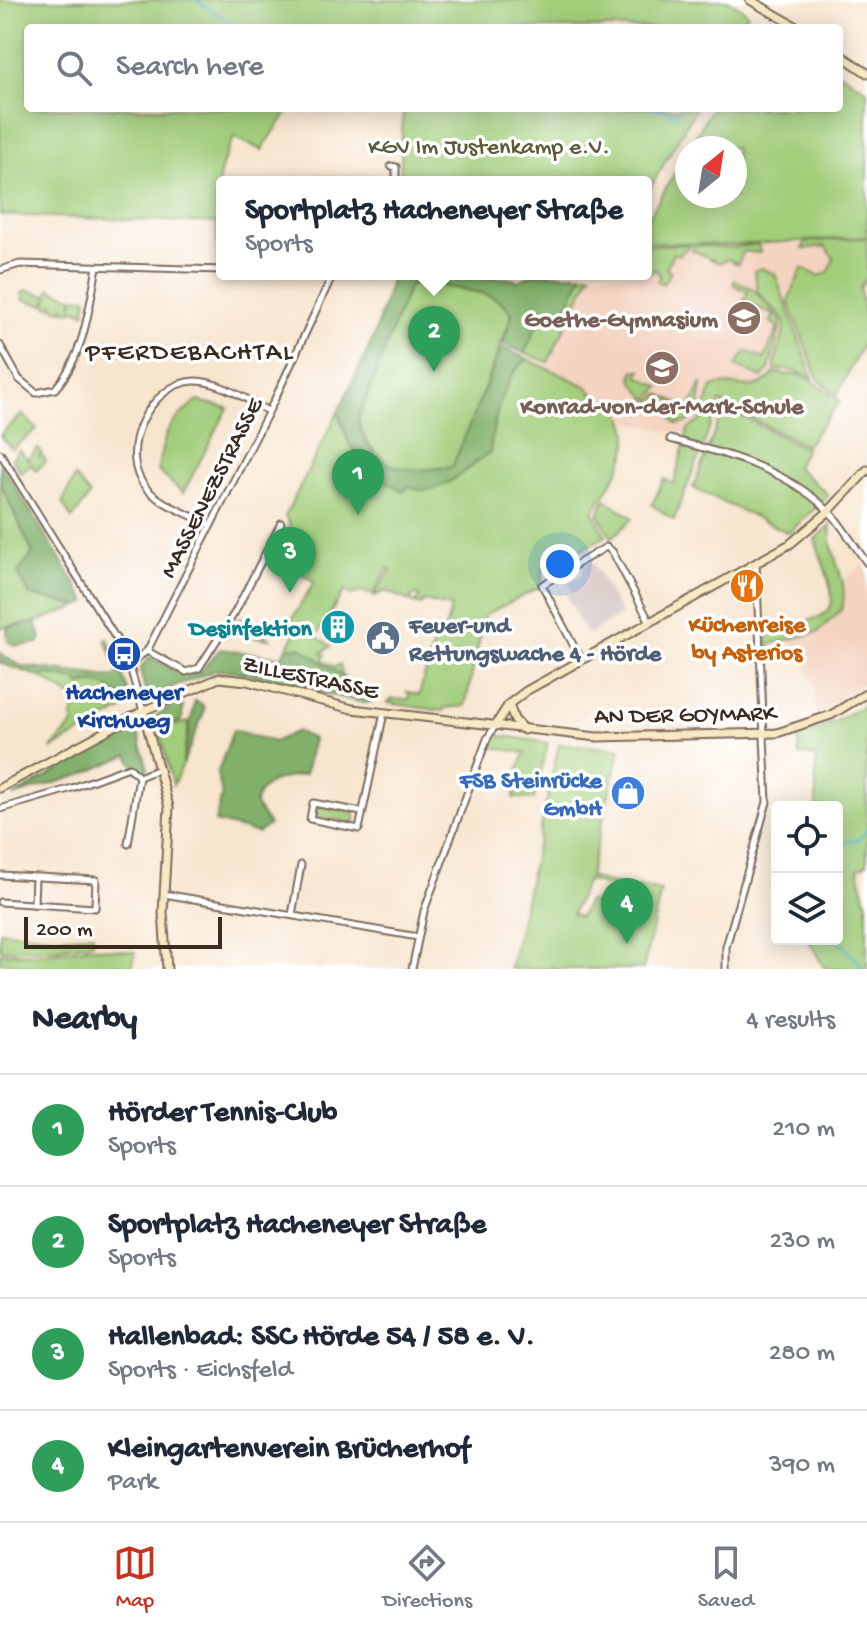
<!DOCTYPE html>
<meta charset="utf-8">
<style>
body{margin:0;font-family:"Gochi Hand",sans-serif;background:#f6f6f7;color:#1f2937}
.controls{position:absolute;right:24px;bottom:24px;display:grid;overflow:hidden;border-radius:8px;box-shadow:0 4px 20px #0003}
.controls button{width:72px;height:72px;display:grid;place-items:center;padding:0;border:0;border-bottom:2px solid #e0e1e3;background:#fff;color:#1f2937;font:40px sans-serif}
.compass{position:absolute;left:675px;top:136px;width:72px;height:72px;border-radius:50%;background:#fff;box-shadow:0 4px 20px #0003;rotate:30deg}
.scale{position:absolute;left:24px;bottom:20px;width:198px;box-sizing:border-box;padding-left:8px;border:4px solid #3b2a1e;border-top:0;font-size:22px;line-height:28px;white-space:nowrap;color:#3b2a1e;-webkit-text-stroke:6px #fff;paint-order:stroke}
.you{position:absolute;left:560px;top:564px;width:28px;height:28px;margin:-20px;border:6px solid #fff;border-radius:50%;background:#1a73e8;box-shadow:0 0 0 12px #1a73e833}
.badge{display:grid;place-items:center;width:52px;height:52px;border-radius:50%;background:#c8321e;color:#fff;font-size:26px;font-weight:700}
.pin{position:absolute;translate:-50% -66px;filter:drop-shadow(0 2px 4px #0008)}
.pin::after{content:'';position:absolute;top:42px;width:28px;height:24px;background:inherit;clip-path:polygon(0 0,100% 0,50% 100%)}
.popup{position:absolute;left:216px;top:176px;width:436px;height:104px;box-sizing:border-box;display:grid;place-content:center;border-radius:8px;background:#fff;filter:drop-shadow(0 2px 6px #0005);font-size:26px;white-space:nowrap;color:#747a83}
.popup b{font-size:30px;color:#1f2937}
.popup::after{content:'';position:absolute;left:50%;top:100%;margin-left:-16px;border:16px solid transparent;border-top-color:#fff}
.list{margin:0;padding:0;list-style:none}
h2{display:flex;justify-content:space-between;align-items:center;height:104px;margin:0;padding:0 32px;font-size:34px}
h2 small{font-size:26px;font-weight:400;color:#747a83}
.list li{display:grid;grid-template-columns:52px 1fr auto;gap:24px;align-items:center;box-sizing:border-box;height:112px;padding:0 32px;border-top:2px solid #e0e1e3}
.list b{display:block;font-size:30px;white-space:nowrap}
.list p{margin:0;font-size:26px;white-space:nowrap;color:#747a83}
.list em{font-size:26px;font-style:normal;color:#747a83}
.icon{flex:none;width:44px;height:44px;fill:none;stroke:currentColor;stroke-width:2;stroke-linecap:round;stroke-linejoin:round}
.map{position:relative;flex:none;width:867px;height:969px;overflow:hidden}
.search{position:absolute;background:#fff;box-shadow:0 4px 20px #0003;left:24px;right:24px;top:24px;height:88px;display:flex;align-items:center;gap:20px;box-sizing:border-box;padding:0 28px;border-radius:8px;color:#747a83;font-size:30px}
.sheet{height:552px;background:#fff}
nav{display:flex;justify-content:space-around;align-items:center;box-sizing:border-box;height:112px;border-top:2px solid #e0e1e3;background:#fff;font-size:22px;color:#747a83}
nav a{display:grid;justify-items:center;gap:4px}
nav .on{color:#c8321e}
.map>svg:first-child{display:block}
</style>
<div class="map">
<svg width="867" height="969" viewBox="0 0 867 969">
<rect width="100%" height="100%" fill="#fff"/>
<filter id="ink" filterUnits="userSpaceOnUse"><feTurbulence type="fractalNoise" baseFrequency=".0125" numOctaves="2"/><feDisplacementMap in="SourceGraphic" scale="16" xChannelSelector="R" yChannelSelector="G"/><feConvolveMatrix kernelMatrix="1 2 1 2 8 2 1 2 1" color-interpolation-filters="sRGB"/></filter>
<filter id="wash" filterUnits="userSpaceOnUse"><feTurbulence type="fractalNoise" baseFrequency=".006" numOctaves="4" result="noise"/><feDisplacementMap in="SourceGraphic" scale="32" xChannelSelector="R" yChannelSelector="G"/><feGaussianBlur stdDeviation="1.8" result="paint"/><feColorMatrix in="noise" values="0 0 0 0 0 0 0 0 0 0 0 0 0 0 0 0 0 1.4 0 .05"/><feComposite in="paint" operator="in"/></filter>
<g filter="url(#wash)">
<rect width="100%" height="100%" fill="#f7e5ce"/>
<g fill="#f4d3c0">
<polygon points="847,243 827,281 790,328 771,380 754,391 720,391 695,437 630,422 592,396 588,387 547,368 574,309 583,274 646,274 646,248"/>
<polygon points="863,565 867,571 867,680 817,716 813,680 790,641 818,632 834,620 844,602 844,579"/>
</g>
<polygon fill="#d0c0bc" points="592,561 621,614 587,635 566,595 573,591 568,581 582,576 583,566"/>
<g fill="#a2ce7b" stroke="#6e7c4c" stroke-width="2" fill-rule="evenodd">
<path d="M0 0H728L748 13 740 28H28V108H290L262 150 234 137C221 162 216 183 217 212H222V263H218L217 223 0 215Z"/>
<polygon points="839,72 867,90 867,237 734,245 646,242 646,222 687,152 687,196 735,196 735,148 689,148 712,108 839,108"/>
<polygon points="403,108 696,108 646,195 646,182 400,182"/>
<polygon points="861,238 867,239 867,277 860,288 867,335 837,395 818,379 788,301 802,268 819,276 828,273 834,259 825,246 803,249 805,242"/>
<polygon points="646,245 691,245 679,255 673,253 666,269 671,272 663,284 657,281 660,277 657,270 646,273"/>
<polygon points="694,245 734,248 758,244 760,253 743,251 738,264 728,259 719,263 692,250"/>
<path d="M761 268 775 274 813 378 791 370H775C774 351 786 338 785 320L758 292 754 271Z"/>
<polygon points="583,274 591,274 548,362 524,353 543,312 567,305"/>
<path d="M420 280C446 293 495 284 512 314L456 464 449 468C436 465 425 472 411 471 385 470 363 443 358 419L409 286Z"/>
<polygon points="735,280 753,289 782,321 769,369 762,378 736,366 746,351 764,359 778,328 771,322 774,315 744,301 748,292 733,284"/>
<polygon points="50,289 73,297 72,307 75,297 87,298 85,313 72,308 71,312 66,311 64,307 63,310 54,308 54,303 51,307 47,306 48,297 44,305 24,300 22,293 27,290 48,296"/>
<path d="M527 359 588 387C595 401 611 402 621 415 643 444 608 488 593 512L606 536 544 569 540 587 485 615 465 706 445 708 443 711 388 703 392 699 408 700 410 695 406 691 419 695 438 628 445 630 451 607 424 601 422 605 414 603 420 598 417 595 411 596 412 602 386 591 374 596 391 570 388 568 373 594 360 592 351 595 344 591 316 636 331 646 322 653 325 655 323 660 335 667 340 664 342 674 350 682 301 647 287 648 295 634 288 626 314 582 297 571 301 563 274 547 279 535 284 534 290 525 285 516 338 412 349 442 408 485 490 452C493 422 502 378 527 359Z"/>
<polygon points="641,370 638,376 660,387 648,400 632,380 633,371"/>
<path d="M775 373 806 376 840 401 806 446 720 402 674 520 652 505 664 479 674 484 688 429 700 421 712 387C736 377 749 400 775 373Z"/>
<polygon points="702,383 698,414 686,423 676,424 666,410 651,401 659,394 690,408"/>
<path d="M198 401 228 408 183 493 158 471C163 434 168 422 198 401Z"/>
<polygon points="724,407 806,449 796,467 829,495 789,533 693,488"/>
<polygon points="22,414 37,429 12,449 0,435"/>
<polygon points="38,448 42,453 38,457 41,455 46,461 36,471 31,464 21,473 12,458 19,450 28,459"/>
<polygon points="75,477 90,495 72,519 62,503"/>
<polygon points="0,483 33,553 18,573 30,595 79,606 36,622 0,628"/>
<polygon points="605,499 633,518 612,538 598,514"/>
<path d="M831 525C826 555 852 579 841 610L818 632 772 644 768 649 767 627C850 618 838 609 815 539Z"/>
<polygon points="241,617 245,618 243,623 271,639 230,634 226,639 235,619"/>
<polygon points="44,674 104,685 124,699 131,698 133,704 51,749 74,723 72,718 76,700 43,678"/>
<polygon points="867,704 867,864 858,869 867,904 867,969 825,969 808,939 837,939 837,807 816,807 816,757 799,755 798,737 817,731"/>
<polygon points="189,722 182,766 173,785 159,729"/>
<polygon points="504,736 548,743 534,799 514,798 515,792 510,790 525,753 492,747 495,738"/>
<path d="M559 744 620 749 589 877 635 890 639 886 661 891 643 969H554L552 966 550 969H510ZM587 880 617 890 610 908 588 901 580 917 572 914Z"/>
<polygon points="316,806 355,813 355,823 314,816"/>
<polygon points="0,931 60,937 93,934 93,943 48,949 3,950 0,949"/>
<polygon points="93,947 135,952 132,969 121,969 121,965 115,964 114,969 37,969 0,962 0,953 35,954"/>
</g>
<g fill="#81b16b" stroke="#5e6e44" stroke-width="2">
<path d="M475 274C487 280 504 275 519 281L533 274H583L567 306 543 313 524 353 503 344 512 314C496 284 446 292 420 280L409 286 358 419C370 473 410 473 452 467L502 347 527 359C502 378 493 422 490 452 469 467 435 502 408 486L404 492 365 468 349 443 338 412 373 339 392 277Z"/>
<polygon points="0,462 87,602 79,606 30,595 18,573 33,553 0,483"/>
<polygon points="36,622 41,638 38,643 15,646 8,641 7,628"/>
<path d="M108 638 131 698 124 699C110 689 99 678 81 685L75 679 45 674 43 678 0 663V653L21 666 111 677 121 673 105 640Z"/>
<polygon points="301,647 350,682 351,688 376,698 376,701 364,703 234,671 216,670 152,695 145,690 140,670 149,657 186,675 200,672 220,649 281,657 287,648"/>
<polygon points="195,701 203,705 204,712 182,766"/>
<polygon points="178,703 183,706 182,721 158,728 156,716"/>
<polygon points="136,726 148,769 145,772 136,769 128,755 84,774 13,796"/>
<path d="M233 730 274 742 297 731 313 739 305 774C283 779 259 779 255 805L269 825 257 833 215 822 222 795 217 774Z"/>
</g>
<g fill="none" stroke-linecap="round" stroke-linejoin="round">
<g stroke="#4eafcd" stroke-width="2">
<polyline points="195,0 240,28"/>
<polyline points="647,108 679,112"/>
<polyline points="668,113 677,118"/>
<polyline points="837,857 841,843 860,839 867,829"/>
<polyline points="837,939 865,969"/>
</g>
</g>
</g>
<g filter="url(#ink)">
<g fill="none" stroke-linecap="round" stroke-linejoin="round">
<g stroke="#7d6b5c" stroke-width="9">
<g id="street">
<polyline points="391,166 396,167 396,182"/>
<polyline points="0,270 20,264 222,270"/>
<path d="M0 345 19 379 36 393 55 389C84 357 89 308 97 267"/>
<path d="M670 439C728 454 794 471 835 518 846 532 856 548 867 563"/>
<polyline points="0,453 117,640 129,664 143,711"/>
<path d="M211 525C191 515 162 505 147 489 115 454 149 382 195 381 220 381 247 400 268 411"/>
<polyline points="147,651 186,672 199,668 235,612 281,523"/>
<polyline points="581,660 542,585 606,547 612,551 650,622"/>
<polyline points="129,664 147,651 273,403 333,274"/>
<polyline points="0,809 72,788 129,767 139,777 159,769"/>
<polyline points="362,812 313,803 310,819 359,829 384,713"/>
<polyline points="128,844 139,777"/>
<polyline points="0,875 96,880 95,908 0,902"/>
<polyline points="164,894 418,937"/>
<polyline points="34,904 35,877"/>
<polyline points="292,915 301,865"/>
<polyline points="412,969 424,911 487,739 495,726"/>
<polyline points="726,969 726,947 767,802 756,564"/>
</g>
</g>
<g stroke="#7d6b5c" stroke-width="11">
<g id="secondary">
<polyline points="750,0 799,28"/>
<polyline points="839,54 867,73"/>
<polyline points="509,704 514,719 524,730"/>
<polyline points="143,711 169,807 163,913 167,969"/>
<polyline points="495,726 509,704 526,691 790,544 828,512 867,470"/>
<polyline points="0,788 143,711 219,678 247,681 352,709 597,737 777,733 831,715 867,693"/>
</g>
</g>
<use href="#street" stroke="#fff" stroke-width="5"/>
<use href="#secondary" stroke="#f8e8c3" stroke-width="7"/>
</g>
</g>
<defs>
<g id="school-disc" transform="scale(1.8)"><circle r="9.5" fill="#8d6e63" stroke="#fff"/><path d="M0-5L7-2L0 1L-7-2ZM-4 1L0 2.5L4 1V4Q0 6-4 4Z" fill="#fff"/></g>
<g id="restaurant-disc" transform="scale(1.8)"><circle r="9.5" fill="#e8710a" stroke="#fff"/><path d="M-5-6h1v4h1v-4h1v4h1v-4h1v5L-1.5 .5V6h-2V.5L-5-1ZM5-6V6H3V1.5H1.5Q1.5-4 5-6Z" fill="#fff"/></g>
<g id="building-disc" transform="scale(1.8)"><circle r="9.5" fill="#0f9aa8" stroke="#fff"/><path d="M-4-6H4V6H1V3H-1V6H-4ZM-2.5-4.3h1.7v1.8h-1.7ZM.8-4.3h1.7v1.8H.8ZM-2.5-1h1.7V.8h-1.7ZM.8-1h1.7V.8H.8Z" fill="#fff"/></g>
<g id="civic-disc" transform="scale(1.8)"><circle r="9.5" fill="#5c6f8a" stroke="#fff"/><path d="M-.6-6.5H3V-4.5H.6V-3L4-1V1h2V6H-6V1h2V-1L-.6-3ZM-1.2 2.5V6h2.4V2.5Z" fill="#fff"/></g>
<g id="bus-disc" transform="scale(1.8)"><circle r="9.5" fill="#1a4fb4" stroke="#fff"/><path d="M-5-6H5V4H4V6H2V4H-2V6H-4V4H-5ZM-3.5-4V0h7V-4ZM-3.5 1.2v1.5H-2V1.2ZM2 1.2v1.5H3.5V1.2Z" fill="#fff"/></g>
<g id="shop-disc" transform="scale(1.8)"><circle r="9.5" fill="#3f7fe0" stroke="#fff"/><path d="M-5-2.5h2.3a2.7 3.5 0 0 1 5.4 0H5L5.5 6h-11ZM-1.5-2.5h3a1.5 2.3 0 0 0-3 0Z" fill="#fff"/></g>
</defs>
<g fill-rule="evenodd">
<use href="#school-disc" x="744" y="318"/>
<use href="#school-disc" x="662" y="368"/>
<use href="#restaurant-disc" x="747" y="586"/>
<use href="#building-disc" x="338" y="627"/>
<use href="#civic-disc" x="383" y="638"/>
<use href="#bus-disc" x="124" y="654"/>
<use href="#shop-disc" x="628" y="793"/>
</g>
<g text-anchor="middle" stroke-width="7" stroke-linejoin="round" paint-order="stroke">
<g font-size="24" fill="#5a5b3a" stroke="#fff">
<text x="489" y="153">KGV Im Justenkamp e.V.</text>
</g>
<g font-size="24" font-weight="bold" fill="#785e54" stroke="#fff" text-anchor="end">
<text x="718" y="326">Goethe-Gymnasium</text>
<text x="662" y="413" text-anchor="middle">Konrad-von-der-Mark-Schule</text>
</g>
<g font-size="24" fill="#3b2a1e" stroke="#fff">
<text transform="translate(210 487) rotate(-63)" y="8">MASSENEZSTRASSE</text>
<text transform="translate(311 676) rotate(12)" y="8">ZILLESTRASSE</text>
<text transform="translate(685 713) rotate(-1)" y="8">AN DER GOYMARK</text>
</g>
<g font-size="24" font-weight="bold" fill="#c56008" stroke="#fff">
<text x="747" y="631">Küchenreise<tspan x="747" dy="28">by Asterios</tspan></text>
</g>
<g font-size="24" font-weight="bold" fill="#4e5e75" stroke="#fff" text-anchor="start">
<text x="409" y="632">Feuer-und<tspan x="409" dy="28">Rettungswache 4 - Hörde</tspan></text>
</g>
<g font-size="24" font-weight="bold" fill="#0d838f" stroke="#fff" text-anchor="end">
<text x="312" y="635">Desinfektion</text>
</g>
<g font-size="24" font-weight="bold" fill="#164399" stroke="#fff">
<text x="124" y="699">Hacheneyer<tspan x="124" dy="28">Kirchweg</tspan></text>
</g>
<g font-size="24" font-weight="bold" fill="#366cbe" stroke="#fff" text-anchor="end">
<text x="602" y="787">FSB Steinrücke<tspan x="602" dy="28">GmbH</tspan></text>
</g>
<g font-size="26" letter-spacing="2" fill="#3b2a1e" stroke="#fff">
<text x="190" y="359">PFERDEBACHTAL</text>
</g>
</g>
</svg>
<div class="controls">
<button><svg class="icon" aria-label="locate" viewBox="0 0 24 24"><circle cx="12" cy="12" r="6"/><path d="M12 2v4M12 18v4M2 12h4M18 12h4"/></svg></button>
<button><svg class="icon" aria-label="layers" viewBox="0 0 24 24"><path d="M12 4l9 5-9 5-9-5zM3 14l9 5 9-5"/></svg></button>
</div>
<svg class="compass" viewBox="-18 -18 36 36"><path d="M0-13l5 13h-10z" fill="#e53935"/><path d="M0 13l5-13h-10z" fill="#747a83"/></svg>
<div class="scale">200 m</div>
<div class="you"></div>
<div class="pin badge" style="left:358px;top:515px;background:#2e9e5b">1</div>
<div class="pin badge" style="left:434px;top:372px;background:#2e9e5b">2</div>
<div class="popup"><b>Sportplatz Hacheneyer Straße</b>Sports</div>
<div class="pin badge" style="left:290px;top:593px;background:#2e9e5b">3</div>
<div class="pin badge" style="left:627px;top:944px;background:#2e9e5b">4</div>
<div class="search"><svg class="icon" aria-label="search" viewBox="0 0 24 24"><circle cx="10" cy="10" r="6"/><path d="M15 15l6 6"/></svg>Search here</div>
</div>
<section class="sheet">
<h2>Nearby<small>4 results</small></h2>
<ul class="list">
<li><span class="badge" style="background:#2e9e5b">1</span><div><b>Hörder Tennis-Club</b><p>Sports</p></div><em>210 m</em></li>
<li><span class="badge" style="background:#2e9e5b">2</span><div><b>Sportplatz Hacheneyer Straße</b><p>Sports</p></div><em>230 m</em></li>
<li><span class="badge" style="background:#2e9e5b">3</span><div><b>Hallenbad: SSC Hörde 54 / 58 e. V.</b><p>Sports · Eichsfeld</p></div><em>280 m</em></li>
<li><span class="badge" style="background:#2e9e5b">4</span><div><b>Kleingartenverein Brücherhof</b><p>Park</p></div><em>390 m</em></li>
</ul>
</section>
<nav>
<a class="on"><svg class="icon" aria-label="map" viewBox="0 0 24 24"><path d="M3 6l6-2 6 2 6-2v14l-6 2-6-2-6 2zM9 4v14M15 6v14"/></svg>Map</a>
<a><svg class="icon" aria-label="directions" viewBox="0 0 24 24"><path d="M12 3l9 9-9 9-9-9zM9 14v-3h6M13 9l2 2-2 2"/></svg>Directions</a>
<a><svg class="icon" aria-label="saved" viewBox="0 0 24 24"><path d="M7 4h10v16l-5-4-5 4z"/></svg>Saved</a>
</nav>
